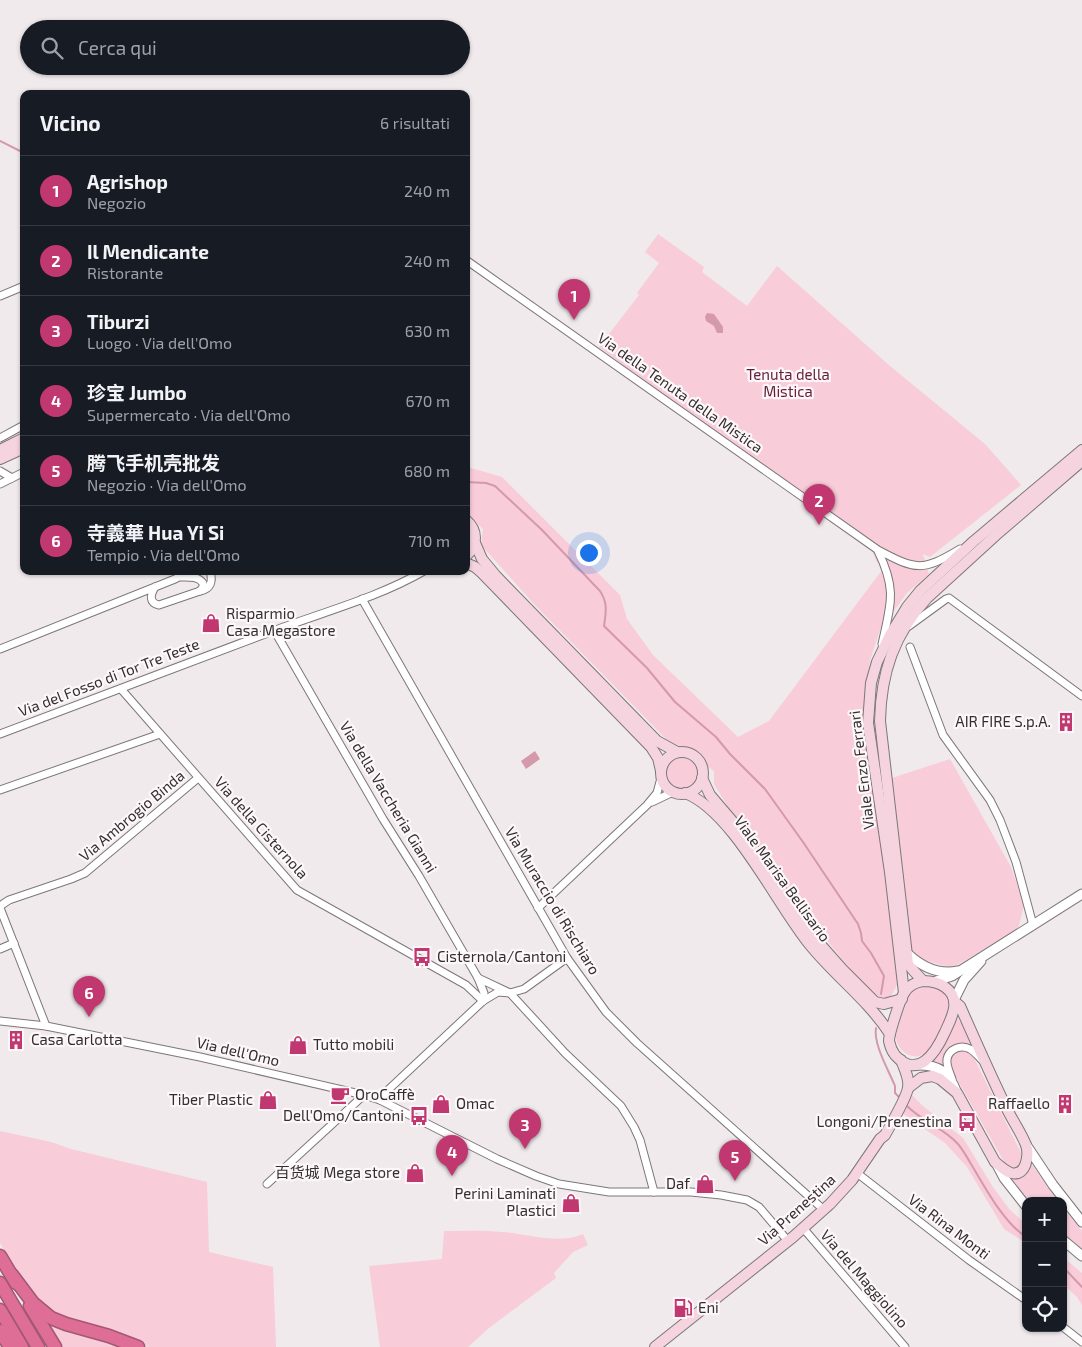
<!DOCTYPE html>
<html lang="it">
<meta charset="utf-8">
<style>
body{margin:0;font-family:"Exo 2","Noto Sans SC",sans-serif;background:#242831;color:#f1f3f6}
.controls{position:absolute;right:15px;bottom:15px;display:grid;overflow:hidden;border-radius:10px;box-shadow:0 1px 4px #0004}
.controls button{width:45px;height:45px;display:grid;place-items:center;padding:0;border:0;border-bottom:1px solid #363941;background:#171b24;color:#f1f3f6;font:25px sans-serif}
.you{position:absolute;left:588px;top:552px;width:18px;height:18px;margin:-12px;border:4px solid #fff;border-radius:50%;background:#1a73e8;box-shadow:0 0 0 8px #1a73e833}
.badge{display:grid;place-items:center;width:32px;height:32px;border-radius:50%;background:#c13770;color:#fff;font-size:16px;font-weight:700}
.pin{position:absolute;translate:-50% -41px;filter:drop-shadow(0 1px 2px #0008)}
.pin::after{content:'';position:absolute;top:26px;width:18px;height:15px;background:inherit;clip-path:polygon(0 0,100% 0,50% 100%)}
.list{margin:0;padding:0;list-style:none}
h2{display:flex;justify-content:space-between;align-items:center;height:65px;margin:0;padding:0 20px;font-size:21px}
h2 small{font-size:16px;font-weight:400;color:#9ea1a6}
.list li{display:grid;grid-template-columns:32px 1fr auto;gap:15px;align-items:center;box-sizing:border-box;height:70px;padding:0 20px;border-top:1px solid #363941}
.list b{display:block;font-size:19px;white-space:nowrap}
.list p{margin:0;font-size:16px;white-space:nowrap;color:#9ea1a6}
.list em{font-size:16px;font-style:normal;color:#9ea1a6}
.icon{flex:none;width:28px;height:28px;fill:none;stroke:currentColor;stroke-width:2;stroke-linecap:round;stroke-linejoin:round}
.map{position:relative;flex:none;width:1082px;height:1347px;overflow:hidden}
.search{position:absolute;background:#171b24;box-shadow:0 1px 4px #0004;left:20px;top:20px;width:450px;height:55px;display:flex;align-items:center;gap:12px;box-sizing:border-box;padding:0 18px;border-radius:28px;color:#9ea1a6;font-size:19px}
.panel{position:absolute;background:#171b24;box-shadow:0 1px 4px #0004;left:20px;top:90px;width:450px;height:485px;border-radius:10px}
.map>svg:first-child{display:block}
</style>
<div class="map">
<svg width="1082" height="1347" viewBox="0 0 1082 1347">
<rect width="100%" height="100%" fill="#f0eaec"/>
<g fill="#f8ccd8">
<polygon points="658,234 704,267 702,272 747,306 777,266 890,366 985,444 1021,485 930,557 923,554 929,574 907,593 880,630 870,660 862,723 873,791 892,778 950,759 1011,867 1024,905 1018,929 952,968 924,960 895,964 898,983 890,998 880,998 856,976 803,911 731,812 714,784 714,771 685,749 666,739 534,604 481,545 483,529 466,513 466,462 471,468 502,477 620,595 627,619 653,655 738,737 769,721 885,566 877,562 866,537 658,391 599,347 639,295 637,293 659,263 645,252"/>
<circle cx="682" cy="773" r="15"/>
<path d="M930 985C957 997 949 1010 939 1032 935 1040 933 1050 925 1054 913 1061 898 1052 896 1038 896 1030 907 997 912 991 917 986 924 986 930 985Z"/>
<polygon points="956,1016 962,1024 974,1048 965,1044 944,1058 942,1066 932,1062 940,1052"/>
<polygon points="966,1050 972,1054 1023,1157 1024,1164 1015,1170 1007,1167 950,1067 950,1057 956,1051"/>
<polygon points="911,1094 924,1107 963,1138 993,1187 1010,1210 1026,1224 1026,1243 1004,1229 967,1167 945,1143 902,1113"/>
<polygon points="0,1131 51,1142 71,1149 207,1182 209,1252 273,1267 276,1347 148,1347 139,1341 62,1320 41,1305 15,1268 0,1243"/>
<polygon points="1030,1162 1058,1201 1027,1201 1008,1176 1022,1176 1030,1168"/>
<polygon points="1063,1208 1082,1231 1082,1249 1063,1233"/>
<path d="M444 1231C463 1231 483 1230 502 1232 528 1234 558 1245 583 1234L588 1245 573 1252 554 1273 556 1278 489 1328 468 1347H380L369 1266 442 1259Z"/>
<polygon points="1063,1257 1082,1273 1082,1305 1077,1297 1063,1284"/>
<polygon points="43,1318 130,1347 62,1347"/>
</g>
<g fill="#d499ab">
<polygon points="707,313 714,314 723,327 723,333 717,333 714,326 706,321 705,317"/>
<polygon points="535,751 540,759 526,769 521,761"/>
</g>
<g fill="none" stroke-linecap="round" stroke-linejoin="round">
<g stroke="#d499ab" stroke-width="2">
<polyline points="0,141 24,153"/>
<path d="M466 482 486 483 495 486 542 530 600 591C608 603 606 612 604 626L647 668 675 702 716 737 730 754 765 789 803 842 858 924 861 933 862 941 871 953 884 976 881 994"/>
<path d="M876 1028C873 1044 889 1071 895 1086V1093L900 1098"/>
<path d="M906 1105C921 1121 944 1128 958 1144 963 1150 967 1157 971 1164 985 1187 1003 1222 1026 1237"/>
<polyline points="1063,1267 1082,1287"/>
</g>
<g stroke="#7d7779" stroke-width="9">
<g id="minor">
<path d="M466 260 878 550C916 570 922 572 960 549"/>
<polyline points="0,296 24,286"/>
<polyline points="0,438 24,425"/>
<polyline points="0,471 12,478"/>
<polyline points="0,484 24,472"/>
<path d="M878 551C897 590 891 603 882 644"/>
<path d="M155 587C150 595 149 603 159 605L200 591 203 587V583C198 576 189 577 181 577"/>
<path d="M200 591C211 589 213 581 210 571"/>
<polyline points="362,599 567,958 606,1012 637,1043 824,1210"/>
<polyline points="909,626 946,599 949,598 1082,696"/>
<polyline points="274,630 383,819 419,876 478,978 484,993 483,1001"/>
<polyline points="910,647 943,735 990,800 1000,820 1016,862 1033,925"/>
<polyline points="0,649 175,579 190,571"/>
<polyline points="121,689 297,890 466,985 483,1001"/>
<path d="M0 734C91 700 182 665 273 631 323 612 377 598 424 571"/>
<polyline points="0,790 160,734"/>
<polyline points="652,802 673,792"/>
<polyline points="0,906 9,900 71,879 85,873 198,778"/>
<polyline points="0,908 46,1026"/>
<polyline points="538,908 647,805 657,793 661,778"/>
<polyline points="0,949 14,943"/>
<polyline points="478,978 510,993 565,1053 621,1106 634,1127 640,1140 654,1192"/>
<polyline points="0,1021 46,1026 200,1057 364,1095 380,1100 497,1159 536,1176 559,1184 609,1192 691,1192 721,1195 747,1200 759,1207 788,1241"/>
<path d="M952 1079C950 1073 946 1066 947 1059 949 1049 961 1044 970 1049 974 1051 978 1056 982 1060"/>
<polyline points="380,1100 388,1090 483,1001 498,992 510,993 524,989 567,958"/>
<polyline points="857,1173 969,1260 1026,1300"/>
<polyline points="267,1184 364,1095"/>
<polyline points="803,1228 905,1347"/>
<polyline points="1063,1327 1082,1342"/>
</g>
</g>
<g stroke="#7d7779" stroke-width="11">
<g id="tertiary">
<path d="M908 954C922 967 938 975 958 971"/>
<polyline points="936,981 952,976 1082,894"/>
<polyline points="954,1000 964,980 981,961"/>
<path d="M918 1065C940 1065 949 1072 957 1093"/>
<polyline points="1027,1146 1053,1185 1082,1222"/>
<polyline points="996,1163 1004,1178 1026,1206"/>
<polyline points="1063,1240 1082,1256"/>
</g>
</g>
<g stroke="#7d7779" stroke-width="12">
<g id="secondary">
<polyline points="0,450 24,438"/>
<polyline points="0,459 24,448"/>
<path d="M466 520C478 530 478 545 466 556"/>
<polyline points="475,543 482,559 496,576 657,741 677,752"/>
<polyline points="466,563 475,567 482,573 651,747 658,758 661,771"/>
<circle cx="682" cy="773" r="21"/>
<polyline points="702,778 710,795 744,835 812,935 843,970 875,1002 884,1004 902,999"/>
<path d="M685 793C733 811 777 905 810 945 835 976 868 1000 890 1034"/>
<path d="M923 981 912 969 908 964 880 721C881 673 894 634 927 598L996 535 1082 461"/>
<path d="M923 981C932 981 938 982 945 987 962 999 952 1017 945 1032 936 1052 918 1081 895 1055 892 1051 890 1046 889 1041 889 1033 900 1000 904 993 908 986 916 982 923 981Z"/>
<polyline points="904,993 890,872 868,723 871,683 877,662 890,635 907,607 920,591 974,541 1082,450"/>
<path d="M908 1088 921 1078 932 1076 940 1079 957 1093 995 1162C1000 1166 1005 1171 1011 1173 1027 1177 1029 1154 1026 1145 1021 1132 1012 1120 1006 1107 990 1074 975 1040 960 1006L954 1001"/>
<path d="M655 1347 793 1237 830 1204 852 1180 880 1139 885 1135C891 1124 906 1099 908 1088 910 1079 904 1068 901 1060"/>
</g>
</g>
<g stroke="#a25872" stroke-width="15">
<g id="motorway">
<polyline points="0,1256 16,1283"/>
<polyline points="12,1275 33,1303 51,1318 66,1324 109,1336 138,1347"/>
<polyline points="0,1283 38,1347"/>
<polyline points="30,1306 55,1347"/>
<polyline points="0,1310 22,1347"/>
<polyline points="0,1331 10,1347"/>
</g>
</g>
<use href="#minor" stroke="#fff" stroke-width="7"/>
<use href="#tertiary" stroke="#fff" stroke-width="9"/>
<use href="#secondary" stroke="#f5d4e0" stroke-width="10"/>
<use href="#motorway" stroke="#df6e96" stroke-width="12"/>
</g>
<defs>
<g id="shop-bare" transform="scale(1.5)"><path d="M-5-2.5h2.3a2.7 3.5 0 0 1 5.4 0H5L5.5 6h-11ZM-1.5-2.5h3a1.5 2.3 0 0 0-3 0Z" fill="#c13770" stroke="#fef7f9" stroke-width="2.5" paint-order="stroke"/></g>
<g id="building-bare" transform="scale(1.5)"><path d="M-4-6H4V6H1V3H-1V6H-4ZM-2.5-4.3h1.7v1.8h-1.7ZM.8-4.3h1.7v1.8H.8ZM-2.5-1h1.7V.8h-1.7ZM.8-1h1.7V.8H.8Z" fill="#c13770" stroke="#fef7f9" stroke-width="2.5" paint-order="stroke"/></g>
<g id="bus-bare" transform="scale(1.5)"><path d="M-5-6H5V4H4V6H2V4H-2V6H-4V4H-5ZM-3.5-4V0h7V-4ZM-3.5 1.2v1.5H-2V1.2ZM2 1.2v1.5H3.5V1.2Z" fill="#c13770" stroke="#fef7f9" stroke-width="2.5" paint-order="stroke"/></g>
<g id="cafe-bare" transform="scale(1.5)"><path d="M-5.5-4.5H6V0H3Q3 3.5 0 3.5H-2.5Q-5.5 3.5-5.5 0ZM3-3.2v2h1.7v-2ZM-6 4.5H4V6H-6Z" fill="#c13770" stroke="#fef7f9" stroke-width="2.5" paint-order="stroke"/></g>
<g id="fuel-bare" transform="scale(1.5)"><path d="M-5.5-6h7V0h2V4h1.3V-2.5L3-4.5l.8-.8L6-3V5H2.5V1h-1V6h-7ZM-4.2-4.7v3.2H.2V-4.7Z" fill="#c13770" stroke="#fef7f9" stroke-width="2.5" paint-order="stroke"/></g>
</defs>
<g fill-rule="evenodd">
<use href="#shop-bare" x="211" y="623"/>
<use href="#building-bare" x="1066" y="722"/>
<use href="#bus-bare" x="422" y="957"/>
<use href="#building-bare" x="16" y="1040"/>
<use href="#shop-bare" x="298" y="1045"/>
<use href="#cafe-bare" x="340" y="1095"/>
<use href="#shop-bare" x="268" y="1100"/>
<use href="#shop-bare" x="441" y="1104"/>
<use href="#building-bare" x="1065" y="1104"/>
<use href="#bus-bare" x="419" y="1116"/>
<use href="#bus-bare" x="967" y="1122"/>
<use href="#shop-bare" x="415" y="1173"/>
<use href="#shop-bare" x="705" y="1184"/>
<use href="#shop-bare" x="571" y="1203"/>
<use href="#fuel-bare" x="683" y="1308"/>
</g>
<g text-anchor="middle" stroke-width="4.5" stroke-linejoin="round" paint-order="stroke">
<g font-size="15" fill="#631d39" stroke="#fef7f9">
<text x="788" y="380">Tenuta della<tspan x="788" dy="17">Mistica</tspan></text>
</g>
<g font-size="15" fill="#322f30" stroke="#fef7f9">
<text transform="translate(680 393) rotate(35)" y="5">Via della Tenuta della Mistica</text>
<text transform="translate(109 678) rotate(-21)" y="5">Via del Fosso di Tor Tre Teste</text>
<text transform="translate(862 770) rotate(-97)" y="5">Viale Enzo Ferrari</text>
<text transform="translate(388 797) rotate(59)" y="5">Via della Vaccheria Gianni</text>
<text transform="translate(132 816) rotate(-40)" y="5">Via Ambrogio Binda</text>
<text transform="translate(261 828) rotate(48)" y="5">Via della Cisternola</text>
<text transform="translate(782 879) rotate(54)" y="5">Viale Marisa Bellisario</text>
<text transform="translate(552 901) rotate(59)" y="5">Via Muraccio di Rischiaro</text>
<text transform="translate(238 1052) rotate(13)" y="5">Via dell'Omo</text>
<text transform="translate(797 1210) rotate(-42)" y="5">Via Prenestina</text>
<text transform="translate(949 1227) rotate(37)" y="5">Via Rina Monti</text>
<text transform="translate(864 1279) rotate(49)" y="5">Via del Maggiolino</text>
</g>
<g font-size="15" fill="#322f30" stroke="#fef7f9" text-anchor="end">
<text x="226" y="619" text-anchor="start">Risparmio<tspan x="226" dy="17">Casa Megastore</tspan></text>
<text x="1051" y="727">AIR FIRE S.p.A.</text>
<text x="437" y="962" text-anchor="start">Cisternola/Cantoni</text>
<text x="31" y="1045" text-anchor="start">Casa Carlotta</text>
<text x="313" y="1050" text-anchor="start">Tutto mobili</text>
<text x="355" y="1100" text-anchor="start">OroCaffè</text>
<text x="253" y="1105">Tiber Plastic</text>
<text x="456" y="1109" text-anchor="start">Omac</text>
<text x="1050" y="1109">Raffaello</text>
<text x="404" y="1121">Dell'Omo/Cantoni</text>
<text x="952" y="1127">Longoni/Prenestina</text>
<text x="400" y="1178">百货城 Mega store</text>
<text x="690" y="1189">Daf</text>
<text x="556" y="1199">Perini Laminati<tspan x="556" dy="17">Plastici</tspan></text>
<text x="698" y="1313" text-anchor="start">Eni</text>
</g>
</g>
</svg>
<div class="controls">
<button>+</button>
<button>−</button>
<button><svg class="icon" aria-label="locate" viewBox="0 0 24 24"><circle cx="12" cy="12" r="6"/><path d="M12 2v4M12 18v4M2 12h4M18 12h4"/></svg></button>
</div>
<div class="you"></div>
<div class="pin badge" style="left:574px;top:320px">1</div>
<div class="pin badge" style="left:819px;top:525px">2</div>
<div class="pin badge" style="left:525px;top:1149px">3</div>
<div class="pin badge" style="left:452px;top:1176px">4</div>
<div class="pin badge" style="left:735px;top:1181px">5</div>
<div class="pin badge" style="left:89px;top:1017px">6</div>
<div class="search"><svg class="icon" aria-label="search" viewBox="0 0 24 24"><circle cx="10" cy="10" r="6"/><path d="M15 15l6 6"/></svg>Cerca qui</div>
<section class="panel">
<h2>Vicino<small>6 risultati</small></h2>
<ul class="list">
<li><span class="badge">1</span><div><b>Agrishop</b><p>Negozio</p></div><em>240 m</em></li>
<li><span class="badge">2</span><div><b>Il Mendicante</b><p>Ristorante</p></div><em>240 m</em></li>
<li><span class="badge">3</span><div><b>Tiburzi</b><p>Luogo · Via dell'Omo</p></div><em>630 m</em></li>
<li><span class="badge">4</span><div><b>珍宝 Jumbo</b><p>Supermercato · Via dell'Omo</p></div><em>670 m</em></li>
<li><span class="badge">5</span><div><b>腾飞手机壳批发</b><p>Negozio · Via dell'Omo</p></div><em>680 m</em></li>
<li><span class="badge">6</span><div><b>寺義華 Hua Yi Si</b><p>Tempio · Via dell'Omo</p></div><em>710 m</em></li>
</ul>
</section>
</div>
